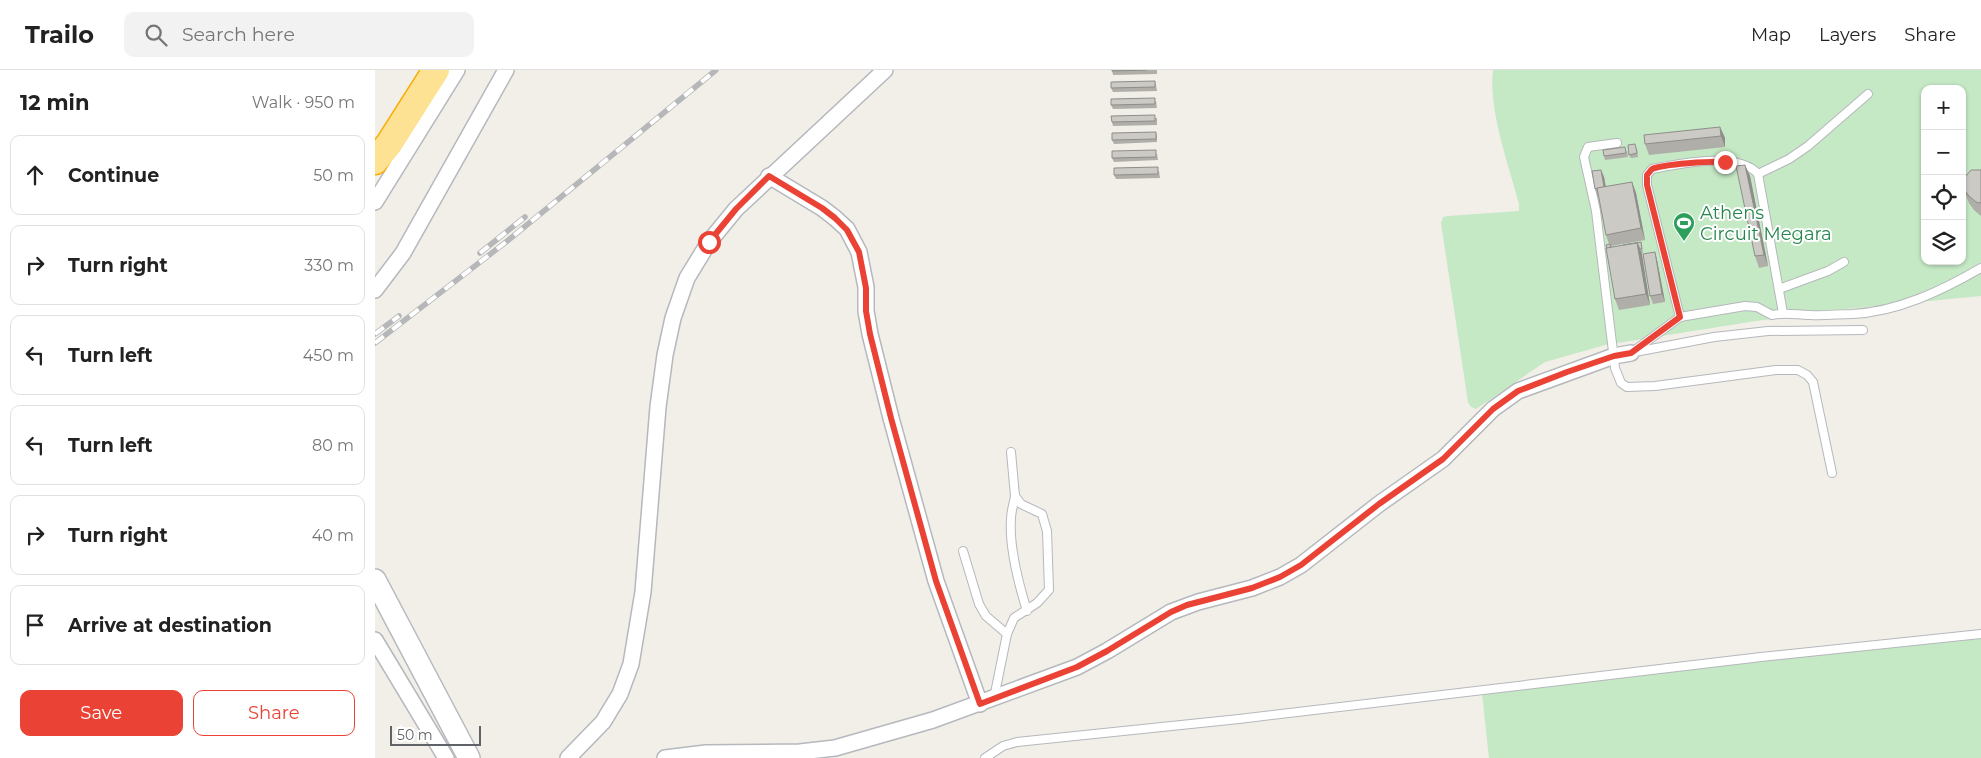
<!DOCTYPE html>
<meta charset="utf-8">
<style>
body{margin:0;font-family:Montserrat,sans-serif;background:#f2f2f2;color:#222}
.controls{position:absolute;right:15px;top:15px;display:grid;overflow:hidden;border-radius:10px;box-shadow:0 1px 4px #0004}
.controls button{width:45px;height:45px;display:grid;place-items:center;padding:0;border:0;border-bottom:1px solid #e0e0e0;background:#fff;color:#222;font:25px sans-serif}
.scale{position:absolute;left:15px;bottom:12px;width:91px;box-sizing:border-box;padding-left:5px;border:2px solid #5f6368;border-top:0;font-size:14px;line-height:18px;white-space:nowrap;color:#5f6368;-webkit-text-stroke:4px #fff;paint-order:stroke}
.stop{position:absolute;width:15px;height:15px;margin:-11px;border:4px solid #ea4335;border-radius:50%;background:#fff}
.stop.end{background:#ea4335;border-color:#fff;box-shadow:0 1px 5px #0008}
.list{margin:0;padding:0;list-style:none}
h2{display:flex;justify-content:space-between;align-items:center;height:65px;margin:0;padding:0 20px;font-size:21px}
h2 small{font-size:16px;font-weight:400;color:#767676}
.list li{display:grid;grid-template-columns:32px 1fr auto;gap:15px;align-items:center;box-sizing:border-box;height:80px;margin:0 10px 10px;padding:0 10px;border:1px solid #e0e0e0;border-radius:10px}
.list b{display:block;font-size:19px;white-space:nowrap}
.list em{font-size:16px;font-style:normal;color:#767676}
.actions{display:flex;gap:10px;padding:15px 20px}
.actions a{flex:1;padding:11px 0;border:1px solid #ea4335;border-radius:10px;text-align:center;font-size:18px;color:#ea4335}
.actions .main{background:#ea4335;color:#fff}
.icon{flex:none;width:28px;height:28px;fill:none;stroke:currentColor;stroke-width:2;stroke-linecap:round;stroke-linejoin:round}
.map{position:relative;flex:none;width:1606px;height:688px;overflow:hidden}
header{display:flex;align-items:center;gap:30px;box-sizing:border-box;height:70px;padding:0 25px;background:#fff;border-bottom:1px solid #e0e0e0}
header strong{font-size:24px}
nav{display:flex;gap:28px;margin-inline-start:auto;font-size:18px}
.search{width:350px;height:45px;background:#f2f2f2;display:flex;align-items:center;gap:12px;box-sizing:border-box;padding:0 18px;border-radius:10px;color:#767676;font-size:19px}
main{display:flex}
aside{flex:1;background:#fff}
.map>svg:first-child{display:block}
</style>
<header>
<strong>Trailo</strong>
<div class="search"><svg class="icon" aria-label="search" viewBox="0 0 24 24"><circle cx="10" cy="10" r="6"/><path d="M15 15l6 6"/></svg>Search here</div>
<nav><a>Map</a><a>Layers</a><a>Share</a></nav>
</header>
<main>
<aside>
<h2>12 min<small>Walk · 950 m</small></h2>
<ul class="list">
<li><svg class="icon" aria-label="ahead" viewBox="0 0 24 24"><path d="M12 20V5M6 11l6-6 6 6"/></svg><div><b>Continue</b></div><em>50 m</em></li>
<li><svg class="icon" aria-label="right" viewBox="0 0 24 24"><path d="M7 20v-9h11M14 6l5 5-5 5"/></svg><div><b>Turn right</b></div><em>330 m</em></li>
<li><svg class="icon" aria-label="left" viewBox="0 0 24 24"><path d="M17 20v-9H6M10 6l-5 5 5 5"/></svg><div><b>Turn left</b></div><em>450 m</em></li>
<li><svg class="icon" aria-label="left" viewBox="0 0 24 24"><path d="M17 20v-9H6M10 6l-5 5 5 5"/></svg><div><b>Turn left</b></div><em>80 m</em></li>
<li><svg class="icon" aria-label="right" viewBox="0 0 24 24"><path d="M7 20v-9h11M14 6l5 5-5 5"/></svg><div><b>Turn right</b></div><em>40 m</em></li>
<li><svg class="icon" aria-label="arrive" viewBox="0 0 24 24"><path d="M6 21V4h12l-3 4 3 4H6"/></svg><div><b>Arrive at destination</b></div></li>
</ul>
<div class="actions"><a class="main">Save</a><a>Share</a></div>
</aside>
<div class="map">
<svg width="1606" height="688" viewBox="0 0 1606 688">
<rect width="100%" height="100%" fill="#f1efe8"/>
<g fill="#c5e8c5" fill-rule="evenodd">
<path d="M1118 0H1606V226L1460 240 1381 251 1230 275 1170 292 1101 339 1096 337 1093 332 1066 153 1068 147 1073 146 1144 141V134C1134 95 1113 40 1118 0ZM1550 19H1587V191H1550Z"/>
<polygon points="1606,567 1606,688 1114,688 1107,623 1390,589"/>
</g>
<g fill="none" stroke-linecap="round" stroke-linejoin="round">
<g stroke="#b5b8bc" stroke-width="10">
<g id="service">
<polyline points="1242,73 1213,77 1209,87 1221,141 1240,298 1246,313 1252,317 1280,316 1401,300 1423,300 1432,305 1438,312 1457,403"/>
<polyline points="1383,104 1414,89 1433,76 1493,24"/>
<polyline points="1404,219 1453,201 1469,192"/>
<path d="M1305 247 1272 115V105L1277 99C1304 94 1363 81 1383 104L1408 243"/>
<polyline points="1260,282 1339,267 1393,261 1488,260"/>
<path d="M1256 283 1305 247 1370 236 1382 237 1397 245C1411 242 1422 245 1435 245 1449 246 1464 244 1477 244 1523 242 1568 220 1606 198"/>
<path d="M640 426C639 433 636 441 636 449 634 476 644 515 652 541"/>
<polyline points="588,481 604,534 611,546 632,564"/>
<polyline points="619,628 632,564 639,548 662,533 674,520 672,461 667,444 646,434 640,426 636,382"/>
<polyline points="610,688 628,676 642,672 864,649 1386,587 1606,564"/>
</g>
</g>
<g stroke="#b5b8bc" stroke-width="18">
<g id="minor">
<polyline points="394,106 447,138 460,148 472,159 484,182 491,217 491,241 495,264 516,348 561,511 605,634"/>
<polyline points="0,132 82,0"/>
<polyline points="0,220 28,183 131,0"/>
<polyline points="0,570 71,688"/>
<polyline points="193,688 228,652 245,624 256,594 268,522 283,337 290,285 298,248 312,208 334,172 361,139 510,0"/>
<polyline points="290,688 331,683 425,682 460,678 558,650 702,597 732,581 796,542 823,532 877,518 905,507 926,495 1004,434 1068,389 1118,339 1143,321 1239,286 1256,283"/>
</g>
</g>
<g stroke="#b6babf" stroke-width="24">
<polyline id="secondary" points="0,510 94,688"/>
</g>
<g stroke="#f9ab00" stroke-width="29">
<polyline id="motorway" points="0,91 14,74 61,0"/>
</g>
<use href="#service" stroke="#fff" stroke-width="8"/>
<use href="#minor" stroke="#fff" stroke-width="15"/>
<use href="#secondary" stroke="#fff" stroke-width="21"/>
<use href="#motorway" stroke="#fde293" stroke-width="26"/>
<g stroke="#b6b7b8" stroke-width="5.5">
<g id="rail">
<polyline points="105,183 150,147"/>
<polyline points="0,264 24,246"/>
<polyline points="0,273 131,172 341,0"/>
</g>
</g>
<use href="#rail" stroke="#fff" stroke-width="4" stroke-dasharray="11" stroke-linecap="butt"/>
</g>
<g fill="#afaea9">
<polygon points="737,0 782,0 782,4 738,5"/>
<polygon points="780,11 781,15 782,21 738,22 736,18"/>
<polygon points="781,31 782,38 738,39 736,35"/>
<polygon points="782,48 782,55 738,56 737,52"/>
<polygon points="1345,57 1350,68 1350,77 1274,85 1270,74"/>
<polygon points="781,62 782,66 782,72 739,74 737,70"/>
<polygon points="1262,78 1263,87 1256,88 1254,85"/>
<polygon points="1252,81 1253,87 1230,90 1229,86"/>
<polygon points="782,84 783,90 739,92 737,88"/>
<polygon points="1370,95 1375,106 1393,196 1384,198 1380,186"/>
<polygon points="1226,100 1229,107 1231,117 1257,112 1261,123 1270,170 1236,176 1237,177 1266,172 1268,183 1266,183 1275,235 1244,240 1240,229 1234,174 1231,165 1224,127 1223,127 1220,119"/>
<polygon points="1606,100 1606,146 1599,140 1594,133 1588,118"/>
<polygon points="784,101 785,108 741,109 739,105"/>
<polygon points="1280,182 1282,190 1290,232 1278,234 1275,226"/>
</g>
<g fill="#8f8d8a">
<polygon points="1345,57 1350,68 1350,77 1346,66"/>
<polygon points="1370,95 1375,106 1393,196 1389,185"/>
<polygon points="1226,100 1229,107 1232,125 1229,118"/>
<polygon points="1257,112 1261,123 1270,170 1266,158"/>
<polygon points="1262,173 1267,184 1275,235 1271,224"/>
<polygon points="1280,182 1282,190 1290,232 1287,224"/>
</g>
<g fill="#cccac5" stroke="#8f8d8a">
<polygon points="737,0 771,0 737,1"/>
<polygon points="780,11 780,17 736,18 736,12"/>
<polygon points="780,28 780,34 736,35 736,29"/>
<polygon points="780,45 780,51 737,52 736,46"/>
<polygon points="1345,57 1346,66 1270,74 1269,65"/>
<polygon points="781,62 781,69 737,70 737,63"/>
<polygon points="1260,74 1262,83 1254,85 1253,75"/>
<polygon points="1250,77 1251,83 1229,86 1228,80"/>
<polygon points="781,80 781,87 737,88 737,81"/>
<polygon points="1370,95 1389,185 1380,186 1361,96"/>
<polygon points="783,97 783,104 739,105 739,98"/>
<polygon points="1226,100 1229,117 1220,119 1217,101"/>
<polygon points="1596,100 1606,100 1606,133 1601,132 1594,126 1588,118 1588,109"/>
<polygon points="1257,112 1266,158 1231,165 1222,118"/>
<polygon points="1266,172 1267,179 1265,179 1262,173 1248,175"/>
<polygon points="1262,173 1271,224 1240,229 1231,178"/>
<polygon points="1235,174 1236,177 1232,178 1231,175"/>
<polygon points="1280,182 1287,224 1275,226 1268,184"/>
</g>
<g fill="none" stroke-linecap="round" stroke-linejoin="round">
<path stroke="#ea4335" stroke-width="6" d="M334 172 361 139 394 106 447 138 460 148 472 160 484 182 491 218V241L495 264 516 348 561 511 605 634 702 597 732 581 796 542 812 535 877 518 905 507 926 495 1004 434 1068 389 1118 339 1143 321 1192 302 1239 286 1256 283 1305 247 1272 115V105C1273 104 1276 100 1277 99 1289 94 1336 91 1350 92"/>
</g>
<defs>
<g id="stadium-pin" transform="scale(1.125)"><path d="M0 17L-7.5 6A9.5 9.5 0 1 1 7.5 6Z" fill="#2e9e5b" stroke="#fff"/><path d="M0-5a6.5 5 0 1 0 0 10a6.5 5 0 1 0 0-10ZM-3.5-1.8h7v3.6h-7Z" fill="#fff"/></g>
</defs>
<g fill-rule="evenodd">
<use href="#stadium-pin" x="1309" y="153"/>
</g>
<g text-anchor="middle" stroke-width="4" stroke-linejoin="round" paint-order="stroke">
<g font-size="18" fill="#27864d" stroke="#fff" text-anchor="start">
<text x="1325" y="149">Athens<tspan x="1325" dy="21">Circuit Megara</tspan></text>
</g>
</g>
</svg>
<div class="controls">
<button>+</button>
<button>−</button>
<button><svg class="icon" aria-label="locate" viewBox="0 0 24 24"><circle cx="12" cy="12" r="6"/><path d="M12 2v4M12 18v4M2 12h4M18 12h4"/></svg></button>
<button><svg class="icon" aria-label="layers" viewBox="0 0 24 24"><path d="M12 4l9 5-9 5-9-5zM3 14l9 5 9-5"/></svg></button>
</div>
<div class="scale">50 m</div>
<div class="stop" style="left:334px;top:172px"></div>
<div class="stop end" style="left:1350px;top:92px"></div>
</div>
</main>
